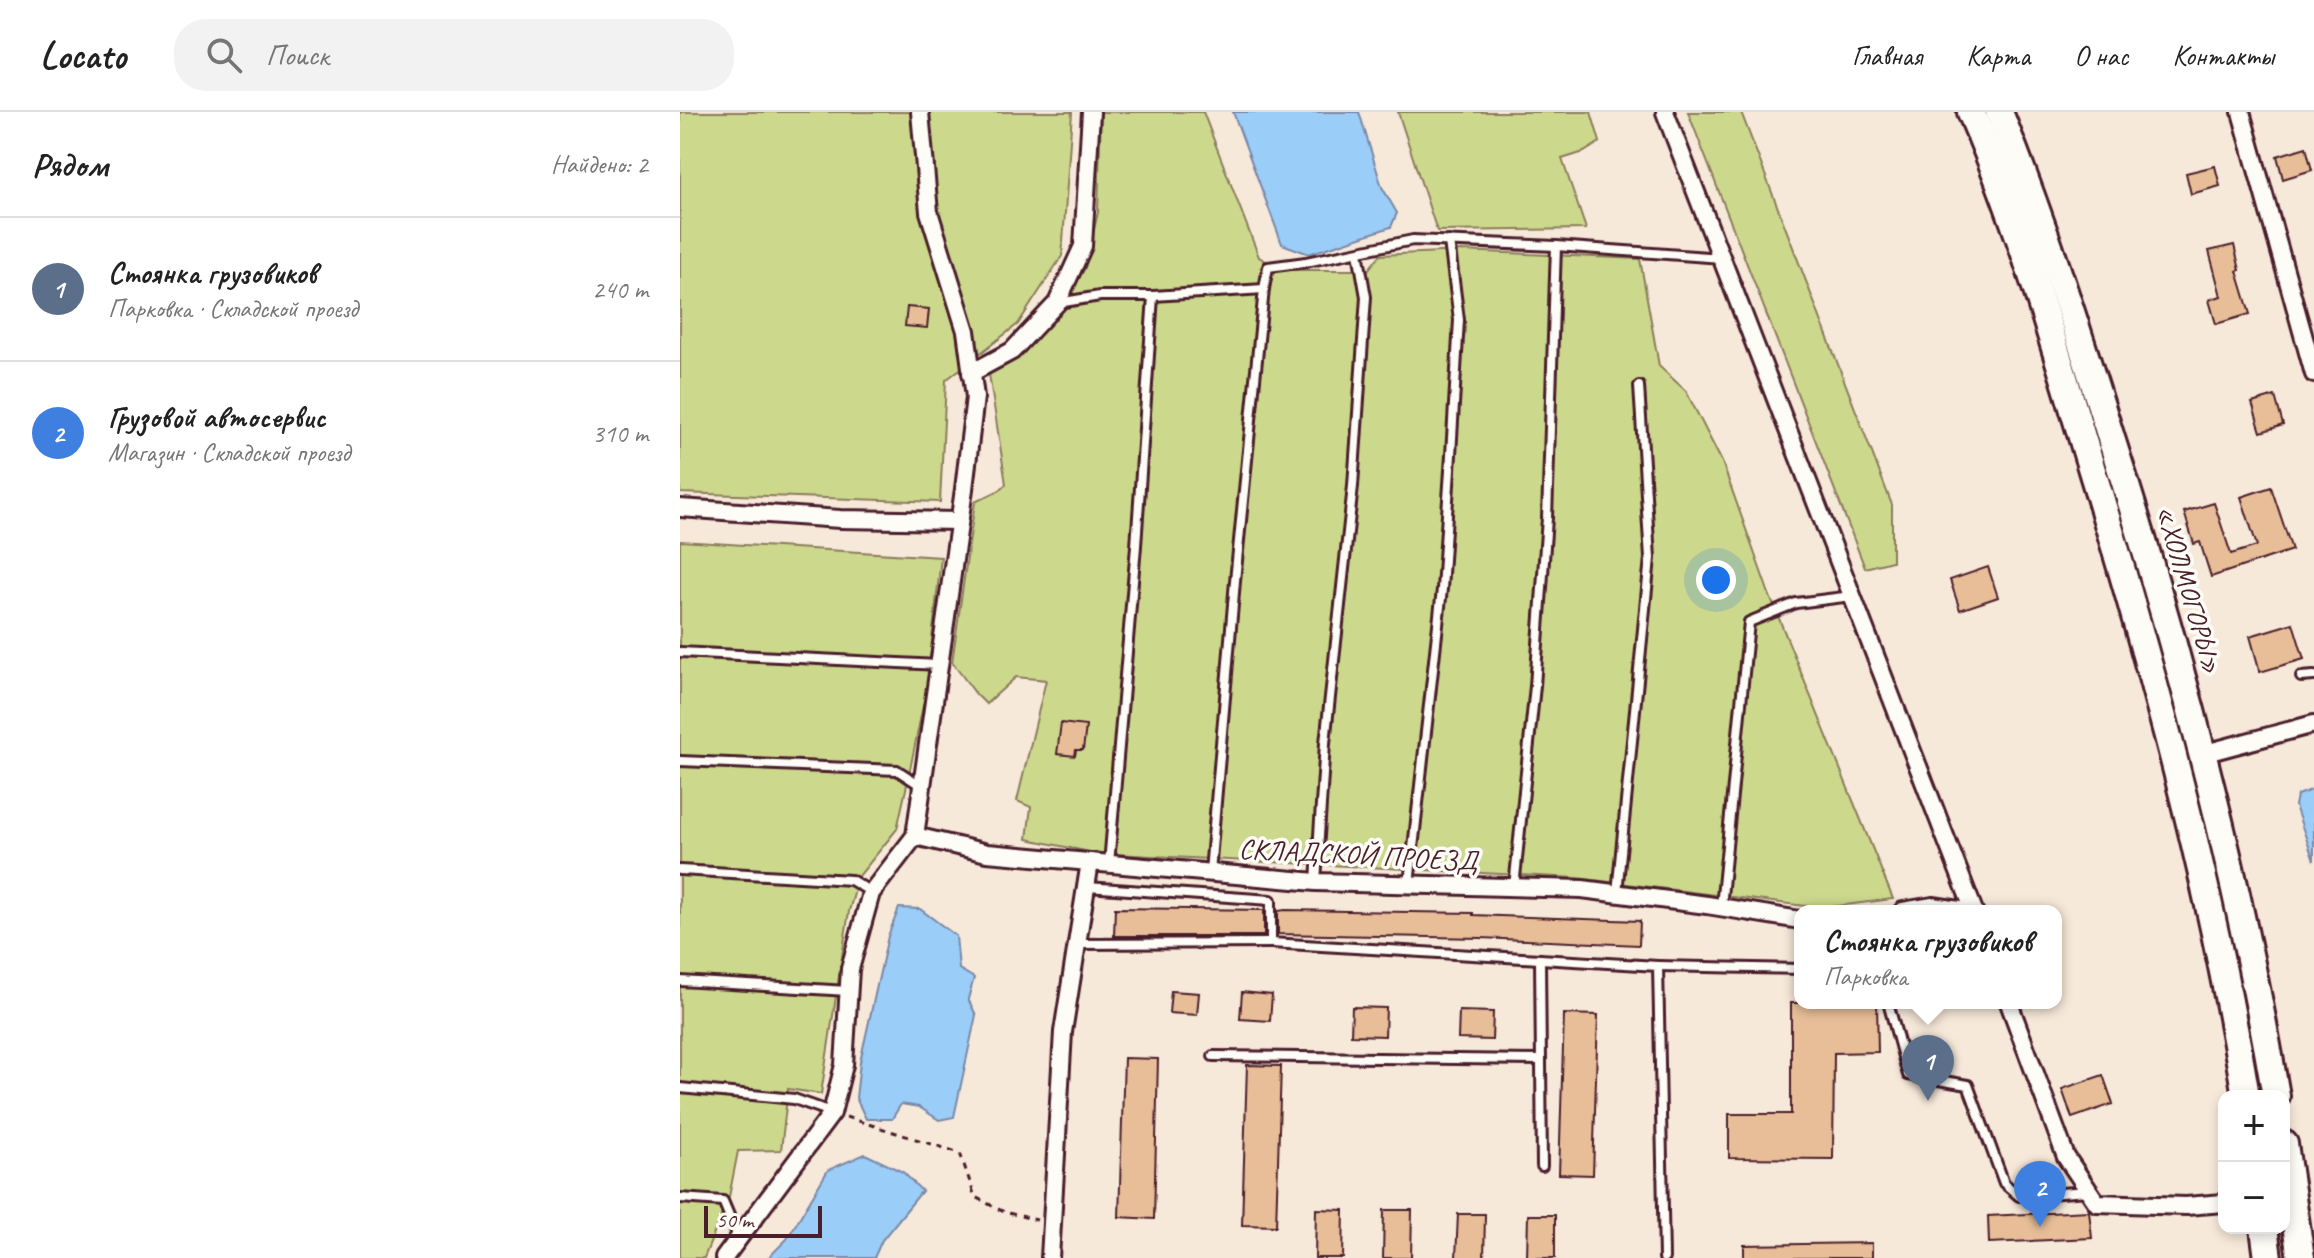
<!DOCTYPE html>
<html lang="ru">
<meta charset="utf-8">
<style>
body{margin:0;font-family:Caveat,sans-serif;background:#f2f2f2;color:#222}
.controls{position:absolute;right:24px;bottom:24px;display:grid;overflow:hidden;border-radius:16px;box-shadow:0 4px 12px #0003}
.controls button{width:72px;height:72px;display:grid;place-items:center;padding:0;border:0;border-bottom:2px solid #e0e0e0;background:#fff;color:#222;font:40px sans-serif}
.scale{position:absolute;left:24px;bottom:20px;width:118px;box-sizing:border-box;padding-left:8px;border:4px solid #4a1f2b;border-top:0;font-size:22px;line-height:28px;white-space:nowrap;color:#4a1f2b;-webkit-text-stroke:6px #fdfcf7;paint-order:stroke}
.you{position:absolute;left:1036px;top:468px;width:28px;height:28px;margin:-20px;border:6px solid #fff;border-radius:50%;background:#1a73e8;box-shadow:0 0 0 12px #1a73e833}
.badge{display:grid;place-items:center;width:52px;height:52px;border-radius:50%;background:#c8321e;color:#fff;font-size:26px;font-weight:700}
.pin{position:absolute;translate:-50% -66px;filter:drop-shadow(0 2px 4px #0008)}
.pin::after{content:'';position:absolute;top:42px;width:28px;height:24px;background:inherit;clip-path:polygon(0 0,100% 0,50% 100%)}
.popup{position:absolute;left:1114px;top:793px;width:268px;height:104px;box-sizing:border-box;display:grid;place-content:center;border-radius:16px;background:#fff;filter:drop-shadow(0 2px 6px #0005);font-size:26px;white-space:nowrap;color:#767676}
.popup b{font-size:30px;color:#222}
.popup::after{content:'';position:absolute;left:50%;top:100%;margin-left:-16px;border:16px solid transparent;border-top-color:#fff}
.list{margin:0;padding:0;list-style:none}
h2{display:flex;justify-content:space-between;align-items:center;height:104px;margin:0;padding:0 32px;font-size:34px}
h2 small{font-size:26px;font-weight:400;color:#767676}
.list li{display:grid;grid-template-columns:52px 1fr auto;gap:24px;align-items:center;box-sizing:border-box;height:144px;padding:0 32px;border-top:2px solid #e0e0e0}
.list b{display:block;font-size:30px;white-space:nowrap}
.list p{margin:0;font-size:26px;white-space:nowrap;color:#767676}
.list em{font-size:26px;font-style:normal;color:#767676}
.icon{flex:none;width:44px;height:44px;fill:none;stroke:currentColor;stroke-width:2;stroke-linecap:round;stroke-linejoin:round}
.map{position:relative;flex:none;width:1634px;height:1146px;overflow:hidden}
header{display:flex;align-items:center;gap:48px;box-sizing:border-box;height:112px;padding:0 40px;background:#fff;border-bottom:2px solid #e0e0e0}
header strong{font-size:38px}
nav{display:flex;gap:44px;margin-inline-start:auto;font-size:28px}
.search{width:560px;height:72px;background:#f2f2f2;display:flex;align-items:center;gap:20px;box-sizing:border-box;padding:0 28px;border-radius:32px;color:#767676;font-size:30px}
main{display:flex}
aside{flex:1;background:#fff}
.map>svg:first-child{display:block}
</style>
<header>
<strong>Locato</strong>
<div class="search"><svg class="icon" aria-label="search" viewBox="0 0 24 24"><circle cx="10" cy="10" r="6"/><path d="M15 15l6 6"/></svg>Поиск</div>
<nav><a>Главная</a><a>Карта</a><a>О нас</a><a>Контакты</a></nav>
</header>
<main>
<aside>
<h2>Рядом<small>Найдено: 2</small></h2>
<ul class="list">
<li><span class="badge" style="background:#5c6f8a">1</span><div><b>Стоянка грузовиков</b><p>Парковка · Складской проезд</p></div><em>240 m</em></li>
<li><span class="badge" style="background:#3f7fe0">2</span><div><b>Грузовой автосервис</b><p>Магазин · Складской проезд</p></div><em>310 m</em></li>
</ul>
</aside>
<div class="map">
<svg width="1634" height="1146" viewBox="0 0 1634 1146">
<rect width="100%" height="100%" fill="#f7e9da"/>
<filter id="ink" filterUnits="userSpaceOnUse"><feTurbulence type="fractalNoise" baseFrequency=".0125" numOctaves="2"/><feDisplacementMap in="SourceGraphic" scale="16" xChannelSelector="R" yChannelSelector="G"/><feConvolveMatrix kernelMatrix="1 2 1 2 8 2 1 2 1" color-interpolation-filters="sRGB"/></filter>
<g filter="url(#ink)">
<g fill="#ccd98d" stroke="#8b7c5c" stroke-width="2">
<polygon points="0,0 392,0 382,144 338,212 266,268 260,390 0,381"/>
<polygon points="421,0 523,0 579,145 602,158 688,158 700,143 781,139 960,147 979,254 1006,279 1042,350 1089,482 1213,787 1142,796 897,766 415,741 347,727 351,695 337,689 366,568 336,565 306,592 296,582 272,550 295,390 320,378 326,372 309,262 379,202 405,156 418,100"/>
<polygon points="718,0 911,0 920,30 904,40 882,47 906,117 757,119"/>
<polygon points="1008,0 1061,0 1212,393 1212,449 1185,456"/>
<polygon points="0,429 261,445 247,574 226,677 217,717 179,764 169,799 141,982 108,977 101,1038 58,1039 49,1085 24,1146 0,1146"/>
</g>
<g fill="#9acdf7" stroke="#7a87a5" stroke-width="2">
<polygon points="553,0 679,0 702,75 717,101 711,115 629,142 602,132"/>
<polygon points="1634,677 1634,749 1615,694 1617,683"/>
<polygon points="219,796 240,797 276,824 279,857 294,866 288,887 296,903 274,1005 259,1008 239,995 221,992 212,1007 186,1007 176,986 180,950 208,824"/>
<polygon points="185,1042 223,1060 242,1079 202,1128 194,1146 88,1146 107,1127 148,1058"/>
</g>
<g fill="#e8be98" stroke="#4a1f2b" stroke-width="2">
<polygon points="1626,35 1632,58 1603,67 1597,44"/>
<polygon points="1535,54 1540,74 1511,82 1506,61"/>
<polygon points="1554,133 1560,158 1557,159 1570,202 1536,212 1529,188 1541,184 1529,139"/>
<polygon points="227,195 249,197 247,216 225,214"/>
<polygon points="1595,284 1603,313 1581,320 1572,291"/>
<polygon points="1591,375 1612,438 1531,465 1520,430 1514,432 1504,400 1534,391 1551,442 1577,434 1561,385"/>
<polygon points="1308,455 1318,485 1280,498 1270,468"/>
<polygon points="1613,511 1624,547 1580,560 1570,524"/>
<polygon points="381,611 406,614 403,638 396,638 395,644 377,642"/>
<polygon points="435,796 584,798 584,824 434,824"/>
<polygon points="605,798 793,801 793,803 960,809 959,833 801,826 598,822 598,799"/>
<polygon points="491,879 519,881 517,903 489,901"/>
<polygon points="562,880 592,883 590,909 560,907"/>
<polygon points="1111,891 1197,891 1198,940 1154,941 1153,1047 1049,1046 1049,1002 1111,1002"/>
<polygon points="672,895 706,896 705,924 671,923"/>
<polygon points="779,899 813,900 812,928 778,927"/>
<polygon points="884,902 918,903 913,1063 879,1062"/>
<polygon points="444,946 478,947 474,1107 439,1105"/>
<polygon points="567,953 601,954 596,1114 562,1113"/>
<polygon points="1423,963 1433,992 1392,1006 1382,977"/>
<polygon points="636,1097 664,1098 663,1146 635,1146"/>
<polygon points="704,1098 732,1098 731,1146 703,1146"/>
<polygon points="1409,1099 1412,1126 1309,1131 1308,1104"/>
<polygon points="778,1102 805,1102 804,1146 776,1146"/>
<polygon points="848,1103 875,1103 875,1146 847,1146"/>
<polygon points="1192,1131 1192,1146 1064,1146 1064,1133"/>
</g>
<g fill="none" stroke-linecap="round" stroke-linejoin="round">
<g stroke="#4a1f2b" stroke-width="14">
<g id="service">
<polyline points="378,191 420,184 473,184 584,177 588,155 626,150 733,128 876,134 1042,146"/>
<polyline points="0,540 259,553"/>
<polyline points="1621,565 1634,564"/>
<polyline points="0,649 217,658 240,673"/>
<polyline points="429,752 456,434 473,184"/>
<polyline points="0,758 171,768 191,780"/>
<polyline points="530,760 555,469 584,177"/>
<polyline points="636,770 645,631 673,374 686,185 678,140"/>
<polyline points="729,772 762,477 771,343 779,208 769,129"/>
<polyline points="407,775 591,788 591,831 978,854 984,1146"/>
<polyline points="834,775 855,574 867,406 876,134"/>
<polyline points="937,781 970,446 959,274"/>
<polyline points="1041,795 1069,510 1116,491 1172,484"/>
<polyline points="397,832 591,831"/>
<polyline points="860,847 862,1054"/>
<polyline points="978,854 1120,857"/>
<polyline points="0,869 168,879"/>
<polyline points="1209,894 1228,963 1288,973 1324,1071 1339,1084 1408,1079"/>
<polyline points="533,944 861,948"/>
<polyline points="0,976 114,987 151,1000"/>
<polyline points="0,1086 43,1089 58,1125"/>
</g>
</g>
<g stroke="#4a1f2b" stroke-width="22">
<g id="minor">
<polyline points="985,0 1294,799"/>
<polyline points="1561,0 1634,262"/>
<polyline points="291,261 332,239 377,191 403,134 411,0"/>
<polyline points="0,396 160,407 279,409"/>
<polyline points="1522,642 1634,612"/>
<polyline points="235,724 307,741 636,770 902,777 1027,793 1120,808"/>
<polyline points="1223,799 1253,794 1286,799"/>
<polyline points="1329,891 1386,1045 1417,1091 1506,1094 1544,1091"/>
<polyline points="44,1146 152,1001 164,953 170,857 191,781 235,724 284,377 295,285 286,219 249,100 240,0"/>
<polyline points="370,1146 383,920 410,750"/>
</g>
</g>
<g stroke="#4a1f2b" stroke-width="32">
<g id="trunk">
<path d="M1291 0C1341 115 1375 236 1411 355 1474 562 1531 771 1566 984"/>
<path d="M1319 0C1362 107 1397 216 1431 326 1500 542 1558 761 1596 984"/>
<polyline points="1604,1032 1621,1146"/>
<polyline points="1584,1116 1588,1146"/>
</g>
</g>
<polyline stroke="#4a1f2b" stroke-width="3" stroke-dasharray="6 6" stroke-linecap="butt" points="166,1005 280,1041 295,1085 324,1100 357,1108"/>
<use href="#service" stroke="#fdfcf7" stroke-width="8"/>
<use href="#minor" stroke="#fdfcf7" stroke-width="16"/>
<use href="#trunk" stroke="#fdfcf7" stroke-width="26"/>
</g>
</g>
<g text-anchor="middle" stroke-width="7" stroke-linejoin="round" paint-order="stroke">
<g font-size="28" fill="#4a1f2b" stroke="#fdfcf7">
<text transform="translate(1510 477) rotate(74)" y="10">«ХОЛМОГОРЫ»</text>
<text transform="translate(678 742) rotate(3)" y="10">СКЛАДСКОЙ ПРОЕЗД</text>
</g>
</g>
</svg>
<div class="controls">
<button>+</button>
<button>−</button>
</div>
<div class="scale">50 m</div>
<div class="you"></div>
<div class="pin badge" style="left:1248px;top:989px;background:#5c6f8a">1</div>
<div class="popup"><b>Стоянка грузовиков</b>Парковка</div>
<div class="pin badge" style="left:1360px;top:1115px;background:#3f7fe0">2</div>
</div>
</main>
